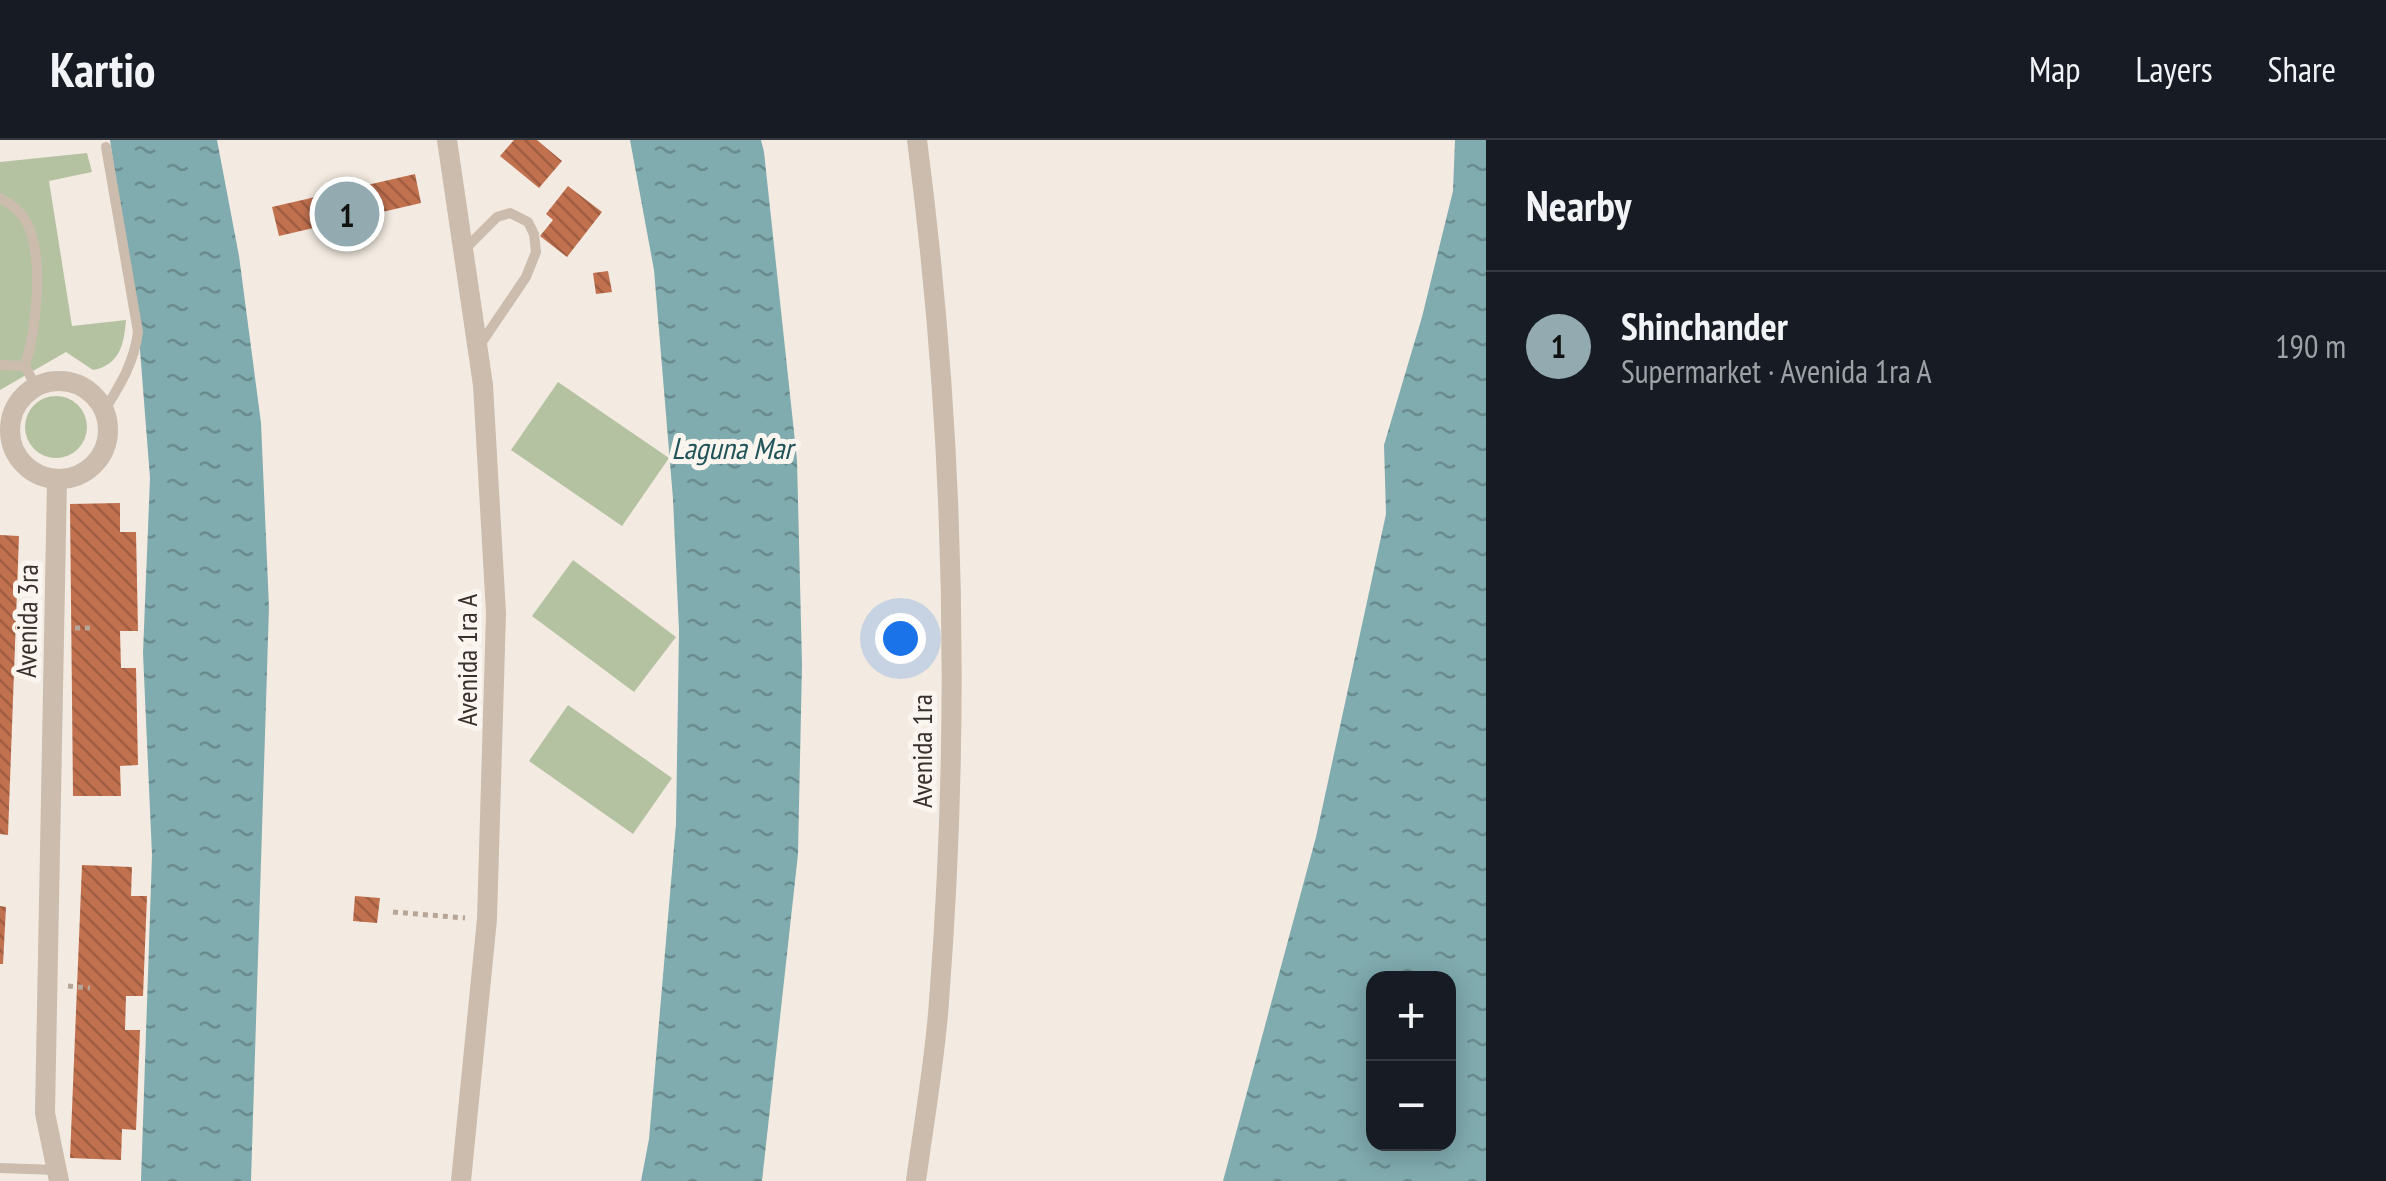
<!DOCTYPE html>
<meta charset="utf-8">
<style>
body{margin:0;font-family:"PT Sans Narrow",sans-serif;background:#242831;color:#f1f3f6}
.controls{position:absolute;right:30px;bottom:30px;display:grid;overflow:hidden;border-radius:20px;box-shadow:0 5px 25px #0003}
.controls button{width:90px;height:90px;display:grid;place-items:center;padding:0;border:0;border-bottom:2px solid #363941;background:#171b24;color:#f1f3f6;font:50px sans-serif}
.you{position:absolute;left:900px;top:498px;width:35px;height:35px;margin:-25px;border:8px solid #fff;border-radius:50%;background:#1a73e8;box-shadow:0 0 0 15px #1a73e833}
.badge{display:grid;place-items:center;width:65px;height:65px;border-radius:50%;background:#93abb0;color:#111;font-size:32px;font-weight:700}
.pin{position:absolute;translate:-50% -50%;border:5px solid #fff;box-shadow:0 2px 10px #0006}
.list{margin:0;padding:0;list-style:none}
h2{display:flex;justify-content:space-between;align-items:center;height:130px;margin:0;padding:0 40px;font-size:42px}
h2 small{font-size:32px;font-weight:400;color:#9ea1a6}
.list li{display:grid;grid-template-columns:65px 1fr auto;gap:30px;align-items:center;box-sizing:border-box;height:150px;padding:0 40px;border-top:2px solid #363941}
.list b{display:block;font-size:38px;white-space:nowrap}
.list p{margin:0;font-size:32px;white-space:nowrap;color:#9ea1a6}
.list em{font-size:32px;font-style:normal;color:#9ea1a6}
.map{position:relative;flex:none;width:1486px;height:1041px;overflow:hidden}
header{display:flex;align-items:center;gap:60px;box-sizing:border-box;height:140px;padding:0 50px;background:#171b24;border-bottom:2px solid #363941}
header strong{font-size:48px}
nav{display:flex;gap:55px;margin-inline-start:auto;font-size:35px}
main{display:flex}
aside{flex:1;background:#171b24}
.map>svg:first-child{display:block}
</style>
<header>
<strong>Kartio</strong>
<nav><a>Map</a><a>Layers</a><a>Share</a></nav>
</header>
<main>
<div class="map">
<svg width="1486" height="1041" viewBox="0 0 1486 1041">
<defs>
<pattern id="water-ripples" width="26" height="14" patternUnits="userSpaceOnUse" patternTransform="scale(2.5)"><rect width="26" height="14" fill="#80abaf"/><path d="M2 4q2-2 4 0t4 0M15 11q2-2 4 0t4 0" fill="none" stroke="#6a8c8f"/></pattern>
<pattern id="building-back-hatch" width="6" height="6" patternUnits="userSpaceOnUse" patternTransform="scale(2.5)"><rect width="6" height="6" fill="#c2714f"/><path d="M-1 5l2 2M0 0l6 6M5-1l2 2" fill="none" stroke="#9f5d42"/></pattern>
</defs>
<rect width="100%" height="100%" fill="#f3ebe1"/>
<g fill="#b5c2a1">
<path d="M87 13 92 32 49 41 72 186 126 180C124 204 120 225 93 230L66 212 0 250V22Z"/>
<polygon points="558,242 669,318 622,386 511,310"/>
<circle cx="56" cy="287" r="31"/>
<polygon points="573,420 676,497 634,552 532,476"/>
<polygon points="568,565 672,638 633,694 529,621"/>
</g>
<g fill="url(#water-ripples)" fill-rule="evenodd">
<polygon points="110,0 217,0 239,116 261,283 269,467 251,1041 141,1041 152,715 143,513 150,338 139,197"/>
<polygon points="630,0 761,0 764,12 797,320 802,524 798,714 762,1041 641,1041 649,999 676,684 679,490 673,359 654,130"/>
<path d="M1455 0H1486V1041H1223L1316 697 1386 374 1384 305 1422 177 1453 51ZM1374 838H1448V1004H1374Z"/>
</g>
<g fill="url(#building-back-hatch)">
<polygon points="514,0 537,0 562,21 539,48 500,16"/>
<polygon points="415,34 421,63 279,96 272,67"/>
<polygon points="568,46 602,72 567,117 540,96 553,80 546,74"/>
<polygon points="608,131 612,152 596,154 593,133"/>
<polygon points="120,363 120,392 136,392 138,491 120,491 121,528 136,528 138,625 120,626 121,656 73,656 70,364"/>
<polygon points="0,395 19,396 8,695 0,694"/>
<polygon points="82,725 132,727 131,756 147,756 143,856 126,856 125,890 140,890 136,990 122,989 121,1020 70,1018"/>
<polygon points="355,756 380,758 377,783 353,781"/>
<polygon points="0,766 6,767 3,824 0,824"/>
</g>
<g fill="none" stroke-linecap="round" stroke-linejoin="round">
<g stroke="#b7a697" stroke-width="5" stroke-dasharray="5 5" stroke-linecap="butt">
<polyline points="75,488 91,488"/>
<polyline points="393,772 465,778"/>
<polyline points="68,846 90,848"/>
</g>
<g stroke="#cbbcad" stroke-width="10">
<path d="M0 58C9 63 18 69 24 78 46 110 36 191 25 226L36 247"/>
<polyline points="465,109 497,77 510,73 528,82 534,94 536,112 526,137 478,208"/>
<polyline points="0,225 25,226"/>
<path d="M104 271C120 245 134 223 138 192L106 7"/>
<polyline points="0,1028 56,1030"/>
</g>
<g stroke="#cbbcad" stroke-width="20">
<polyline points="447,0 483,245 496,473 487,779 461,1041"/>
<circle cx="59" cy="290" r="49"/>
<polyline points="57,340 45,973 59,1041"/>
<path d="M916 1041C924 981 935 921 939 861 961 576 954 283 917 0"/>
</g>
</g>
<g text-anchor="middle" stroke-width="10" stroke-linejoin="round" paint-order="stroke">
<g font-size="28" fill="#3a302b" stroke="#faf5ee">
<text transform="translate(27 481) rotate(-89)" y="10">Avenida 3ra</text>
<text transform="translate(467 520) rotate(-90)" y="10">Avenida 1ra A</text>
<text transform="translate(922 611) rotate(-90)" y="10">Avenida 1ra</text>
</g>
<g font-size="30" font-style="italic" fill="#21545a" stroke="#faf5ee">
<text x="732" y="319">Laguna Mar</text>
</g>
</g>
</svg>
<div class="controls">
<button>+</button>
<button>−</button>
</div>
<div class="you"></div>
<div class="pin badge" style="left:347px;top:74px">1</div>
</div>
<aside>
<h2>Nearby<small></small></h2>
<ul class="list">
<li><span class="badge">1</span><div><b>Shinchander</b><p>Supermarket · Avenida 1ra A</p></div><em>190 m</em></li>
</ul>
</aside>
</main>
